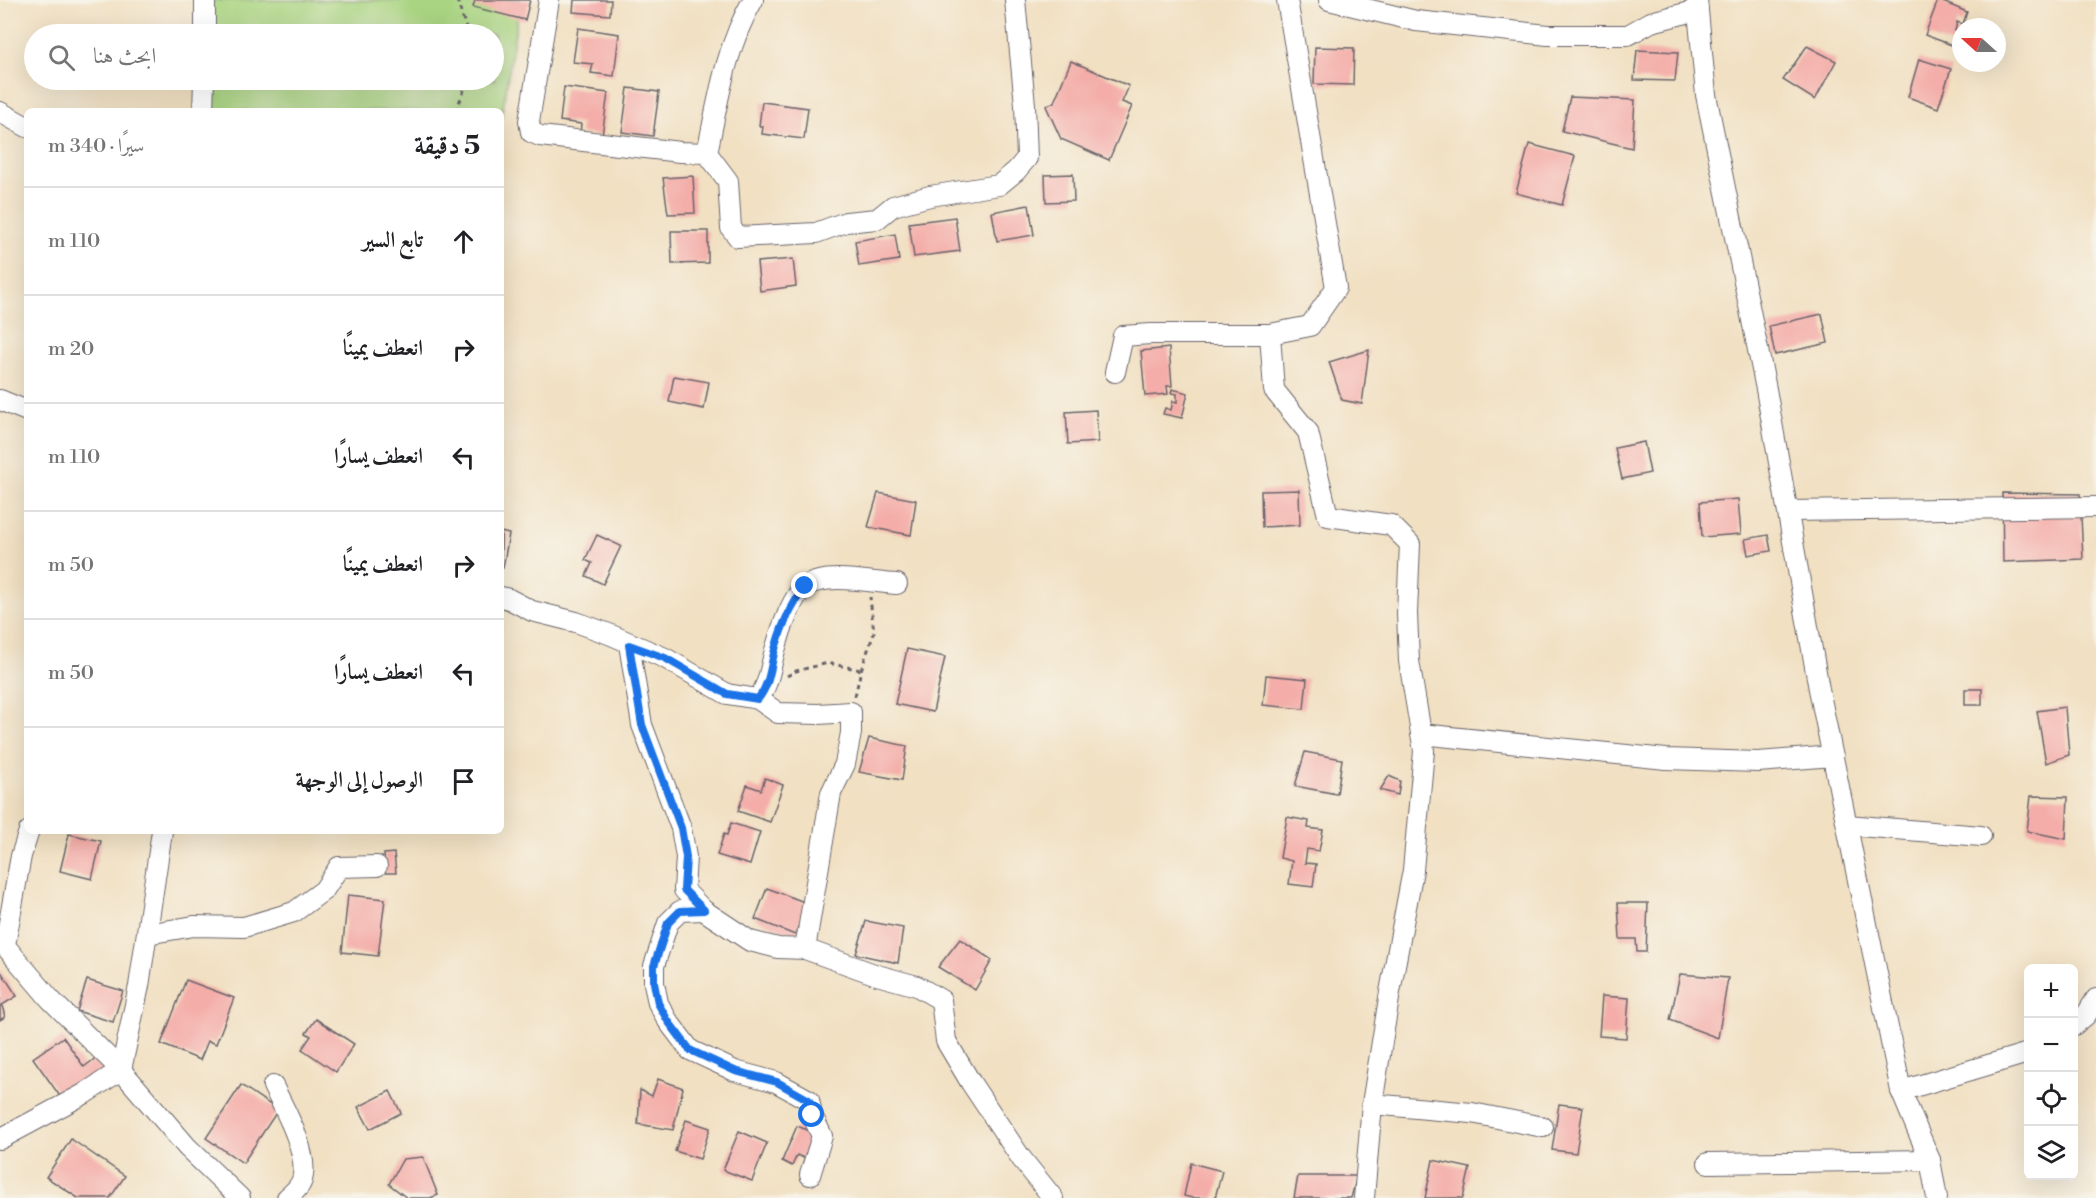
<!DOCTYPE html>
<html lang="ar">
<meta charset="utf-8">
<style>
body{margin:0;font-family:"Libre Bodoni",Amiri,serif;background:#f2f2f2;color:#202124;direction:rtl}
.controls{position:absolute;right:18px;bottom:18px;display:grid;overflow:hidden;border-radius:9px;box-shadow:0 6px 24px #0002}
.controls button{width:54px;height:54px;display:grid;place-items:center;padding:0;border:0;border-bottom:2px solid #e0e0e0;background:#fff;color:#202124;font:30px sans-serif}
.compass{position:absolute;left:1952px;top:18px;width:54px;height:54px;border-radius:50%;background:#fff;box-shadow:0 6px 24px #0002;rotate:291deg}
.stop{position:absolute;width:18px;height:18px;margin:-14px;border:4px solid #1a73e8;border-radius:50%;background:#fff}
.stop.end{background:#1a73e8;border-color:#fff;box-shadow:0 2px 6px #0008}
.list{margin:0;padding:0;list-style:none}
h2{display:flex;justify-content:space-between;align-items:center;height:78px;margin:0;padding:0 24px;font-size:26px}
h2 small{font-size:20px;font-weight:400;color:#757577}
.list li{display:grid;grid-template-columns:39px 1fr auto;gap:18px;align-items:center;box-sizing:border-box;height:108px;padding:0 24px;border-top:2px solid #e0e0e0}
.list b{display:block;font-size:22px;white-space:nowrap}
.list em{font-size:20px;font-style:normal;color:#757577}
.icon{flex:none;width:33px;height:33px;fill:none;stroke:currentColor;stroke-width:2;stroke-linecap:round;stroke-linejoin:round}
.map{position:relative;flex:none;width:2096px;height:1198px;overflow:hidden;direction:ltr}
.search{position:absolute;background:#fff;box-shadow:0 6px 24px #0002;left:24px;top:24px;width:480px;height:66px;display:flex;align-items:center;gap:15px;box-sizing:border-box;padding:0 21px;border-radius:33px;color:#757577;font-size:22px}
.panel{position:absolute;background:#fff;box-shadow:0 6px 24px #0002;left:24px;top:108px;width:480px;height:726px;border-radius:9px;direction:rtl}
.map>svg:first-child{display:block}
</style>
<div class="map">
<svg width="2096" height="1198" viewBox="0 0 2096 1198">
<rect width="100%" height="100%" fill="#f7f3e8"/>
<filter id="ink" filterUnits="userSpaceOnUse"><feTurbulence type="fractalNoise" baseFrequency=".0167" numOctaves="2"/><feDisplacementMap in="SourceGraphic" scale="12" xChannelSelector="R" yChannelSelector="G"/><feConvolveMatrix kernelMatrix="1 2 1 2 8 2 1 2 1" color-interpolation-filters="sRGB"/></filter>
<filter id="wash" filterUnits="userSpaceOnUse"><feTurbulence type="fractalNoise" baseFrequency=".008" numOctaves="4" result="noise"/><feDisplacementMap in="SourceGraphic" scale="24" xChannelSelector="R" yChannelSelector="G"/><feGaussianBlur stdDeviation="1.35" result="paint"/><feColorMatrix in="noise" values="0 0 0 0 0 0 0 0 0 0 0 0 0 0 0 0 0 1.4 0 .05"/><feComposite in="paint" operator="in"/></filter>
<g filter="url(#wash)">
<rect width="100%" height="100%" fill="#f1e0c2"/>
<polygon fill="#a9d481" stroke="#667b5e" stroke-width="1.5" points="210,0 520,0 501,120 501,111 208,111 208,80 494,80 494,34 209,34"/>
<g id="blocks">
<g fill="#f4ada9">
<polygon points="475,0 530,0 525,20 473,7"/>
<polygon points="574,0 611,0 610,15 573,12"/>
<polygon points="1938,0 1967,12 1963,24 1957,22 1955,31 1961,34 1957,47 1925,35"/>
<polygon points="578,28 619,34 614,76 591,73 593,64 573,62"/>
<polygon points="1807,46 1836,61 1815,100 1783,80"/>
<polygon points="1315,47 1354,48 1353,85 1314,84"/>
<polygon points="1637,50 1678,52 1675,81 1634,80"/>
<polygon points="1919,59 1951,69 1938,108 1908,97"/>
<polygon points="1071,61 1129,86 1122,102 1132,106 1109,160 1061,139 1046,106 1054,102"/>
<polygon points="564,87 608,93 602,136 580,133 581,124 560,121"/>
<polygon points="628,88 659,92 653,136 622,132"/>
<polygon points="1570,97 1635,100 1632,148 1562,131"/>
<polygon points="762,102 808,108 804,139 762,134 763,126 759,126"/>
<polygon points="1529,144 1575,156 1562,205 1516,193"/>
<polygon points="1073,174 1074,201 1046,202 1045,175"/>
<polygon points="693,176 695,213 668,214 663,178"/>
<polygon points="1029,205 1034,235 997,241 992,212"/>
<polygon points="955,217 960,251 914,257 909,223"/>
<polygon points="671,231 708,231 708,263 672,264"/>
<polygon points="895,234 899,260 859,266 855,241"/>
<polygon points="793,259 796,286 760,291 757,262"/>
<polygon points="1822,314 1828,343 1775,355 1769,326"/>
<polygon points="1169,348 1172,386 1167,386 1168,394 1145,396 1141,351"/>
<polygon points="1369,350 1362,404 1342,400 1329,362"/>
<polygon points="674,376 709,382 704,409 669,402"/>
<polygon points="1172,389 1188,393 1182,418 1163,414 1165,408 1171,410 1173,401 1177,402 1177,394 1171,393"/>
<polygon points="1096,410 1098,442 1068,444 1066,412"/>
<polygon points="1644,442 1650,473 1622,479 1615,448"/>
<polygon points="1299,490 1300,525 1262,527 1261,491"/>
<polygon points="878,493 916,500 911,535 868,527"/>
<polygon points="2002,493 2080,494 2083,559 2003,562"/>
<polygon points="1738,499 1741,534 1702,537 1700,502"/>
<polygon points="501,532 509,534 503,568 501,567"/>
<polygon points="597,535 621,546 603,584 586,576 592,563 585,560"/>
<polygon points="1768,535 1771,551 1748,555 1745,539"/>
<polygon points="907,649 945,657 933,712 895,704"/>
<polygon points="1266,675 1307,679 1304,709 1263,705"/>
<rect x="1965" y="689" width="17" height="16"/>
<polygon points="2065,707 2069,755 2046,763 2037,711"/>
<polygon points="869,738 907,746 902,780 859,772"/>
<polygon points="1305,752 1342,759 1337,794 1295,786"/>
<polygon points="1389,776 1400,781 1398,795 1380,790"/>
<polygon points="765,778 783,785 770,822 738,811 747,785 761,790"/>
<polygon points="2031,796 2068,797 2066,839 2027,831"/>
<polygon points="1287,817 1309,821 1308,828 1323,830 1319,851 1307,849 1305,863 1316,864 1313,887 1289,884 1292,861 1280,858"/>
<polygon points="731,823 760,832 750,865 717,855 724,834 727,835"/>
<polygon points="69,834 101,841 92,879 60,871"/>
<polygon points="394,853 396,873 385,873 384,854"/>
<polygon points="767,888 807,903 795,935 755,919"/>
<polygon points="348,895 385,899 378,956 342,952"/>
<polygon points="1618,903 1648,903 1646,952 1637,952 1636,939 1620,939"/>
<polygon points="866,921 903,928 898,963 856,954"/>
<polygon points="960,939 992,960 975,990 938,967"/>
<polygon points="0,970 17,996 2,1005 5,1017 0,1020"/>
<polygon points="1680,974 1728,978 1718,1038 1670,1020"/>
<polygon points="87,980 123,991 113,1022 77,1011"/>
<polygon points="186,980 234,998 216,1044 208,1041 200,1060 161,1044"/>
<polygon points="1602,996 1629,998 1626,1038 1599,1036"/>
<polygon points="316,1019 354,1044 336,1072 302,1049 311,1036 306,1033"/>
<polygon points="63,1037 84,1067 97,1057 108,1071 64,1102 33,1058"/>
<polygon points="658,1079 683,1088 673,1130 638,1124 640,1090 652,1096"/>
<polygon points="241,1085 278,1110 243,1163 206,1138"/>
<polygon points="390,1091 401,1113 370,1129 358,1107"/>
<polygon points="1559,1104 1583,1107 1576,1153 1552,1150"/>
<polygon points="686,1120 710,1128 700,1159 675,1151"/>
<polygon points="797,1126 815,1133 804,1158 797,1155 792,1166 782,1161"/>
<polygon points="739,1131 767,1143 752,1181 723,1170"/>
<polygon points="71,1139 125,1176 110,1198 78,1198 46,1177"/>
<polygon points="423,1157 438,1195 430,1198 407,1198 389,1184 403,1159"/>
<polygon points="1433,1160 1470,1168 1463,1198 1425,1198"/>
<polygon points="1191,1163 1222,1171 1215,1198 1192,1198 1184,1196"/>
<polygon points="1298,1176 1357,1176 1351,1198 1294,1198"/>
</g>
</g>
</g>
<g filter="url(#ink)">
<use href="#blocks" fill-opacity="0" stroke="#6a646a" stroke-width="1.5"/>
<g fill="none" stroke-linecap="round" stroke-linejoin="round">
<g stroke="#6a646a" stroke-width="22">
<g id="street">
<polyline points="549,0 529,121 531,132 540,136 680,152 707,153 728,181 731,228 738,237 816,233 846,222 877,219 893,206 930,196 999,185 1016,171 1027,158 1025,105 1015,0"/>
<polyline points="1287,0 1336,288 1310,326 1270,334 1274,390 1308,432 1328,516 1391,525 1410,544 1407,613 1409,661 1424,751 1413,870 1390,992 1372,1104 1364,1198"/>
<polyline points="1329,0 1416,21 1548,35 1628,35 1651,22 1698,10"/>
<polyline points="1697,0 1706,95 1766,389 1819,689 1901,1091 1930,1160 1937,1198"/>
<polyline points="205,34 205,0"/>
<polyline points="203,111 204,80"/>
<polyline points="0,112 27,127"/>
<path d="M707 153C718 101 726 46 753 0"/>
<polyline points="1115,372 1123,336 1151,334 1270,334"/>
<polyline points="0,400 27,411"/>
<polyline points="1788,511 2096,507"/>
<path d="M501 597 509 599 532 611 576 622 609 634 665 658 727 694 758 699C770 683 770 666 776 647 780 632 793 594 806 586 828 572 872 583 897 584"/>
<polyline points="629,644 642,725 681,828 686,857 684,890 703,910 750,941 778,948 805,949 877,975 917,986 941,1000 946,1041 971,1083 1021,1158 1053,1198"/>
<polyline points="758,699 778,713 818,714 851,712 851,733 845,764 831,793 805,949"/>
<polyline points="1421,734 1666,759 1758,762 1833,756"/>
<polyline points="1847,825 1981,836"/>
<polyline points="703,910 680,911 668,923 654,966 654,983 658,1003 668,1021 690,1050 735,1071 776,1082 809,1100 812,1115 822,1136 810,1175"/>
<polyline points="147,934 194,926 244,927 294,912 324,890 339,867 377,866"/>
<polyline points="0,940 50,999 121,1070 187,1147 240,1198"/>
<polyline points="5,945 21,856 29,831"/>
<polyline points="2074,1025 2086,1015 2096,999"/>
<path d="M273 1086C284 1108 310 1154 302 1180 300 1187 293 1193 287 1198"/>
<polyline points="1901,1091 2028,1053"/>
<polyline points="1372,1104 1472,1113 1543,1127"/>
<polyline points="0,1139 84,1094 121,1070 139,986 162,831"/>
<polyline points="1708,1163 1930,1160"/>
</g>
</g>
<g stroke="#6a646a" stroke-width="3" stroke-dasharray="4.5 4.5" stroke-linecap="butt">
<polyline points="457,0 468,34"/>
<polyline points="456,111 468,80"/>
<polyline points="787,676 796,671 828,663 861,670"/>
<polyline points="855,696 861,670 874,633 870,597"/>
</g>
<use href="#street" stroke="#fff" stroke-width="20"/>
</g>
</g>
<g fill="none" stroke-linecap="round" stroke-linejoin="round" filter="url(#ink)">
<path stroke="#1a73e8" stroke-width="8" d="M805 586C791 607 783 622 776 646 770 665 771 683 758 699L727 694 665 658 629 645 642 725 681 828 686 857 684 890 704 910 680 911 668 923 654 966V983L658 1003 668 1021 690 1050 735 1071 777 1082 809 1100 812 1115"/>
</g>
</svg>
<div class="controls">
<button>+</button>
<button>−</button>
<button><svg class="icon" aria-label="locate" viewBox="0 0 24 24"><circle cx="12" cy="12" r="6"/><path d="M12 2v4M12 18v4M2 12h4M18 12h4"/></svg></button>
<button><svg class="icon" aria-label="layers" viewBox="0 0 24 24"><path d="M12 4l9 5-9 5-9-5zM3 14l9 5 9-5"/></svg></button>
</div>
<svg class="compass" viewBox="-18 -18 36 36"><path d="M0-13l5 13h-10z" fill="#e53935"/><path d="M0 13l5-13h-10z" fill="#757577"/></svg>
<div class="stop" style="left:812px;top:1115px"></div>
<div class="stop end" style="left:805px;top:586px"></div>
<div class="search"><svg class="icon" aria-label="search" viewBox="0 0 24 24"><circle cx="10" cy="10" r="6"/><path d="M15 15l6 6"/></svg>ابحث هنا</div>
<section class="panel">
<h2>5 دقيقة<small>سيرًا · 340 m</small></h2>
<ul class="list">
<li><svg class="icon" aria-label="ahead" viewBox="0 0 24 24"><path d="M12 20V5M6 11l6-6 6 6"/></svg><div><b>تابع السير</b></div><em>110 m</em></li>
<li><svg class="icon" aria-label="right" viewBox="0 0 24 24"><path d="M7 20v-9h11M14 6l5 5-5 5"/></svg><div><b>انعطف يمينًا</b></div><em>20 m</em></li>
<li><svg class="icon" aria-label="left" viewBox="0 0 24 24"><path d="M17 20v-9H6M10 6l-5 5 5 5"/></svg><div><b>انعطف يسارًا</b></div><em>110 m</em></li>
<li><svg class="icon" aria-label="right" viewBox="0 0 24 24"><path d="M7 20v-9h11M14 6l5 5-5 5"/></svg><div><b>انعطف يمينًا</b></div><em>50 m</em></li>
<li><svg class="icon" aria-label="left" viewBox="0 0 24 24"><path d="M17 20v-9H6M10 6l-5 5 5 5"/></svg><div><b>انعطف يسارًا</b></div><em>50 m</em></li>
<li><svg class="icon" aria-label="arrive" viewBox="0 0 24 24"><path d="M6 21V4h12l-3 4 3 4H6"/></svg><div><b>الوصول إلى الوجهة</b></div></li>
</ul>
</section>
</div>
